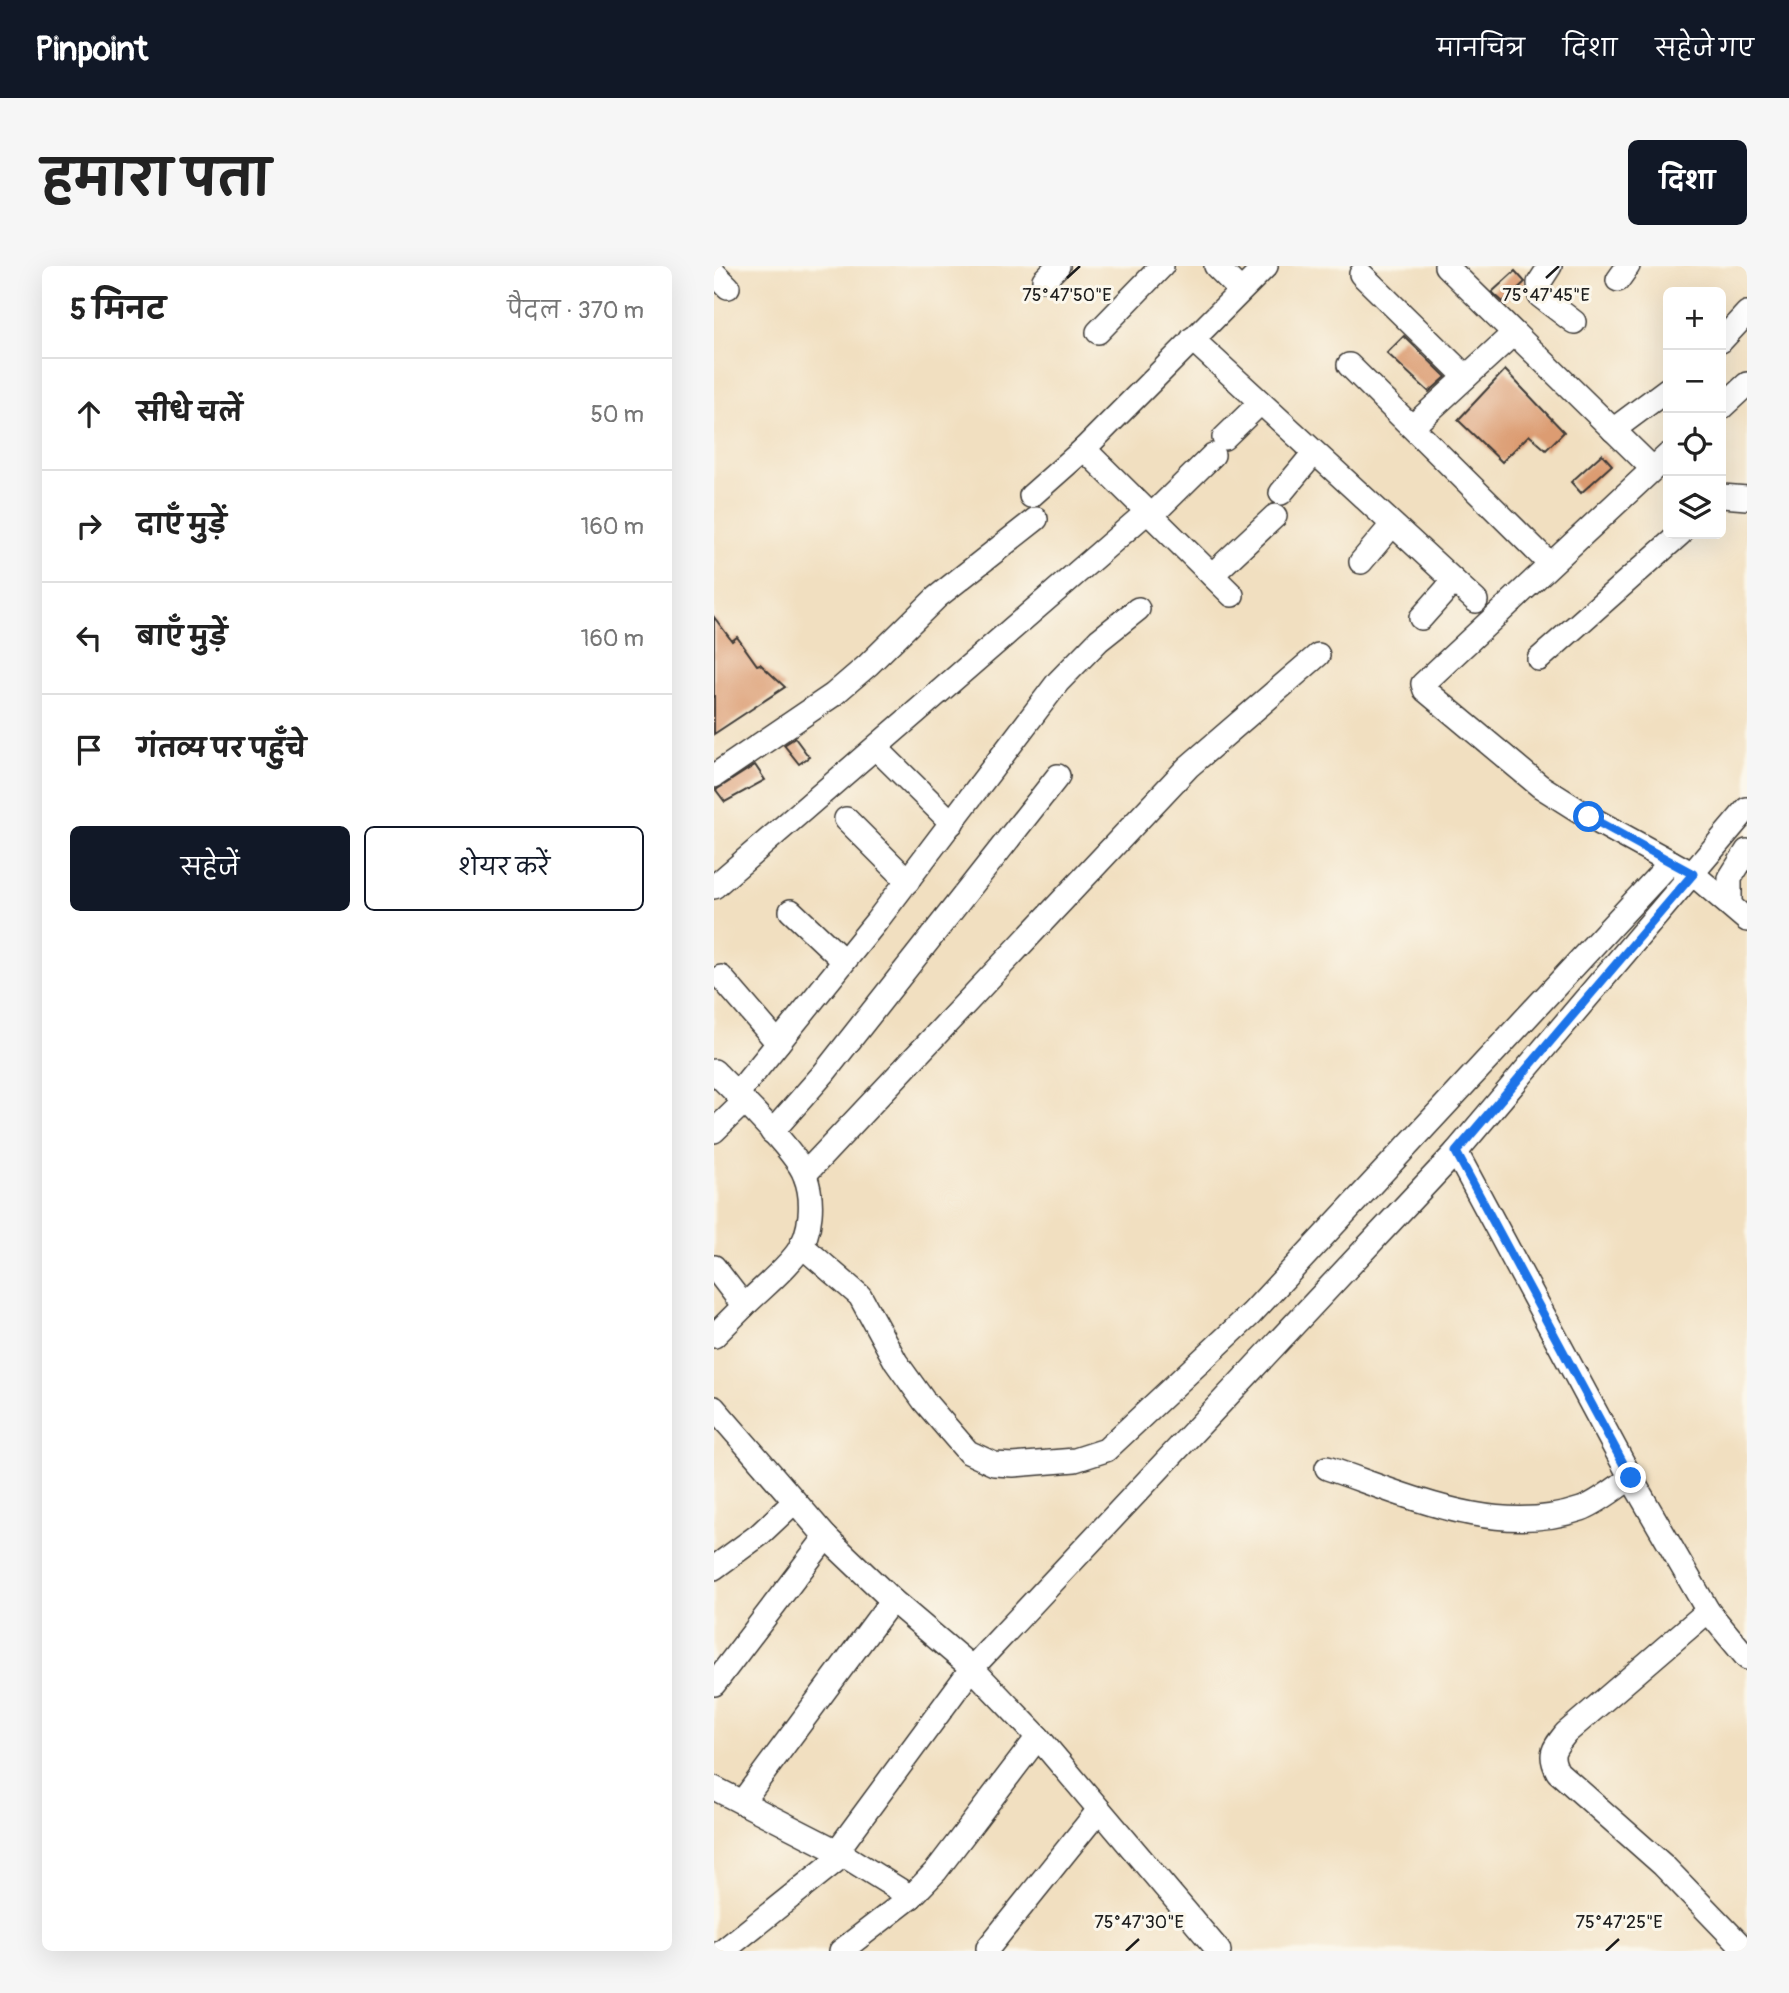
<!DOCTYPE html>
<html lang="hi">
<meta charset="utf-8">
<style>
body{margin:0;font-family:Pangolin,"Playpen Sans Deva",sans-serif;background:#f6f6f6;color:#222}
.controls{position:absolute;right:21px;top:21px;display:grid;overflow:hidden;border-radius:10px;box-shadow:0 7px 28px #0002}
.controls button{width:63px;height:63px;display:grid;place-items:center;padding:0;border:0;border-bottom:2px solid #e0e0e0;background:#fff;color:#222;font:35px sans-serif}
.stop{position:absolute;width:21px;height:21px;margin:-16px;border:5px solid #1a73e8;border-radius:50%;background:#fff}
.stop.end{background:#1a73e8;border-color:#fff;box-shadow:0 2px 7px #0008}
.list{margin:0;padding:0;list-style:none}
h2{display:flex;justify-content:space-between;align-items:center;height:91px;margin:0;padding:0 28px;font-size:30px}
h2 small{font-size:23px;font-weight:400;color:#767676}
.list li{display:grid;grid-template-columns:46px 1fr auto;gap:21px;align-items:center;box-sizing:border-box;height:112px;padding:0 28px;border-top:2px solid #e0e0e0}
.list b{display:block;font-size:26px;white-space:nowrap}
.list em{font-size:23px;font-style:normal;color:#767676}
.actions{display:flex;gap:14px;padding:21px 28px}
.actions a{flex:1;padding:16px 0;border:2px solid #111827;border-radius:10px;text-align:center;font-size:24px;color:#111827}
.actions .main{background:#111827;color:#fff}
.icon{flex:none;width:38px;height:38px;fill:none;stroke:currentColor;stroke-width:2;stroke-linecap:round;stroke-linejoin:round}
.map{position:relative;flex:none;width:1033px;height:1685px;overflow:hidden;border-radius:10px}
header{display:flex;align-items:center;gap:42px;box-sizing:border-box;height:98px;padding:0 35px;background:#111827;color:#fff}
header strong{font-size:33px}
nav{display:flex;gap:38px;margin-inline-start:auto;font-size:24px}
.intro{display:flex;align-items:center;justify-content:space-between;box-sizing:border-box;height:168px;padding:0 42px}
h1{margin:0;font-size:49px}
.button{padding:18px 32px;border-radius:10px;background:#111827;color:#fff;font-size:24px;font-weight:700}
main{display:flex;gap:42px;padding:0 42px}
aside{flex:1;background:#fff;border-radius:10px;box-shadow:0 7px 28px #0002}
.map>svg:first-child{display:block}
</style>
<header>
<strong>Pinpoint</strong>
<nav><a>मानचित्र</a><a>दिशा</a><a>सहेजे गए</a></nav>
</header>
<div class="intro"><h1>हमारा पता</h1><a class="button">दिशा</a></div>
<main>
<aside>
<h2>5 मिनट<small>पैदल · 370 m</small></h2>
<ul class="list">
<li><svg class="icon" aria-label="ahead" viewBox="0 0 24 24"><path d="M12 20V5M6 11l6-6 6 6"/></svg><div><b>सीधे चलें</b></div><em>50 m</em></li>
<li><svg class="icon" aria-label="right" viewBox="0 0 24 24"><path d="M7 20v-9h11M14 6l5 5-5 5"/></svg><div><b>दाएँ मुड़ें</b></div><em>160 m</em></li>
<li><svg class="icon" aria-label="left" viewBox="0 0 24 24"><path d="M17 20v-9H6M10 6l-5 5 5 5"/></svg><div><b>बाएँ मुड़ें</b></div><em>160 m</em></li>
<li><svg class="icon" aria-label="arrive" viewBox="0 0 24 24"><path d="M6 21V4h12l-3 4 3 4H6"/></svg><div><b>गंतव्य पर पहुँचे</b></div></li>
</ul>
<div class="actions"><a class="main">सहेजें</a><a>शेयर करें</a></div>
</aside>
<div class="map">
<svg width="1033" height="1685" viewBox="0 0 1033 1685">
<rect width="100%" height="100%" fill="#fbf7ec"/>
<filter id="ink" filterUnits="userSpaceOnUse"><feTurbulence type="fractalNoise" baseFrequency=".0143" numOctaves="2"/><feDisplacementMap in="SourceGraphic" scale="14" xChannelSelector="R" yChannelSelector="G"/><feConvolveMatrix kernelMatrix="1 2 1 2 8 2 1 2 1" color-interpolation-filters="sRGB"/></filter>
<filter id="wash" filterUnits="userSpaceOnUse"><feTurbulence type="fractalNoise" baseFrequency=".00686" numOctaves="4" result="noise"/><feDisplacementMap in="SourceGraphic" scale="28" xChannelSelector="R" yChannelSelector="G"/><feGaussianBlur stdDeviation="1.57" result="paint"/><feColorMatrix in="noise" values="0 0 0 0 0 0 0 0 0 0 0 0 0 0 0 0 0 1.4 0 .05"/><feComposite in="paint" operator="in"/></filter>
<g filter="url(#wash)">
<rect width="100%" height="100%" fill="#f1dfc0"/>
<g id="blocks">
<g fill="#dc9c72">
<polygon points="801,5 811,16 789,36 778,26"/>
<polygon points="690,70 732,111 715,126 673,87"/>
<polygon points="791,104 850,166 832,184 815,169 788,196 744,154"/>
<polygon points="888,188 898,199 867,227 857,216"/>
<polygon points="0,351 18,375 23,371 43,399 46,398 71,421 0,468"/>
<polygon points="81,472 95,491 85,498 70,479"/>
<polygon points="41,499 51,514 11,536 2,524"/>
</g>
</g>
</g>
<g filter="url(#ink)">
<use href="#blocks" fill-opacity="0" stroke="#3c3935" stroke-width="2"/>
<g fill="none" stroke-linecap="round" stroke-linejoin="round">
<g stroke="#3c3935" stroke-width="26">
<g id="minor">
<polyline points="502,0 526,24"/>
<polyline points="732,0 938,202"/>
<polyline points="836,0 825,17 826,30 860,56"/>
<polyline points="0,7 14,21"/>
<polyline points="647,8 752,111"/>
<polyline points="330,14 344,0"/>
<polyline points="904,14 914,0"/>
<polyline points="384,66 448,0"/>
<polyline points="478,73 762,335"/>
<polyline points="1007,75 1033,47"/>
<polyline points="635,99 835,297"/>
<polyline points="1007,142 1033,118"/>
<polyline points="699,160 800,67"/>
<polyline points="899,164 954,123"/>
<polyline points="510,172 546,137"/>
<polyline points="370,183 518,329"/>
<polyline points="954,189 709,418 711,424 826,520 875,551 979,608 1033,654"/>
<polyline points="567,227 600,187"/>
<polyline points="317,230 370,183 552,0"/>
<polyline points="1008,230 1033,232"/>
<polyline points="437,250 499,189"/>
<polyline points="647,296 678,259"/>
<polyline points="498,309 561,250"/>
<polyline points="707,352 740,315"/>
<polyline points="825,393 966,268"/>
<polyline points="162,482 238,557"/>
<polyline points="0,510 119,429 154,399 223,331 322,253"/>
<polyline points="1033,543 742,886 917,1212 994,1345 1033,1392"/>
<polyline points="132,553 194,615"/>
<polyline points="0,621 433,246"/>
<polyline points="1016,639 1016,612 1033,585"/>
<polyline points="77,645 130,695"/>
<polyline points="7,711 64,777"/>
<path d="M0 805C20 825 83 886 91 910 100 932 98 967 83 987 69 1006 47 1023 30 1040"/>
<polyline points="23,828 162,656 344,416 385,374 424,343"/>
<polyline points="0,865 30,836"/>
<polyline points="58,866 110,807 344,510"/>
<polyline points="91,908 474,501 604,389"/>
<polyline points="87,979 146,1030 182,1096 210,1135 254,1186 280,1198 299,1199 361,1194 392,1184 537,1048 957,596"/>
<polyline points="0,1001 30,1040 0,1070"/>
<polyline points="0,1142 112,1271 178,1334 258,1402 123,1585 0,1522"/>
<path d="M613 1202C693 1229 782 1272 867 1243 884 1237 901 1222 917 1212"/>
<polyline points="0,1302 45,1269 80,1236"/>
<path d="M994 1345 852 1467C840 1482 834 1488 844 1506L949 1599 1032 1685"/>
<polyline points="0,1418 112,1271"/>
<polyline points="28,1536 178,1334"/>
<polyline points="123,1585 197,1631"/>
<polyline points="274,1682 385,1544"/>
<polyline points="9,1685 129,1589"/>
<polyline points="127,1685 197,1631 222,1605 324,1471"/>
<polyline points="505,1685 324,1471 258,1402 742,886"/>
</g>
</g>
<use href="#minor" stroke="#fff" stroke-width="23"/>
</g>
</g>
<g fill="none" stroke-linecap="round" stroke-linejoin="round" filter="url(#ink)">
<polyline stroke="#1a73e8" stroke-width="9" points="875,551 979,608 742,886 917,1212"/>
</g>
<path fill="none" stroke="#1c1c1c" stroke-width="2.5" d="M353 12 366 0M832 12 845 0M412 1685 425 1673M892 1685 905 1673"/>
<g font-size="18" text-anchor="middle" fill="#1c1c1c" stroke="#fbf7ec" stroke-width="6" stroke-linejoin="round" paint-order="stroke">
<text x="353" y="35">75°47'50"E</text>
<text x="832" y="35">75°47'45"E</text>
<text x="425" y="1662">75°47'30"E</text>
<text x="905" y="1662">75°47'25"E</text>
</g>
</svg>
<div class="controls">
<button>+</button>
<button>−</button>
<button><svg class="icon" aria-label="locate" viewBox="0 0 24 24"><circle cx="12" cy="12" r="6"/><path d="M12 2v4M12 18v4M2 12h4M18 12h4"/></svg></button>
<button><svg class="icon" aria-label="layers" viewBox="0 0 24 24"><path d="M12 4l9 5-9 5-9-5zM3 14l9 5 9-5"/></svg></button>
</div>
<div class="stop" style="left:875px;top:551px"></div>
<div class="stop end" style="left:917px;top:1212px"></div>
</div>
</main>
